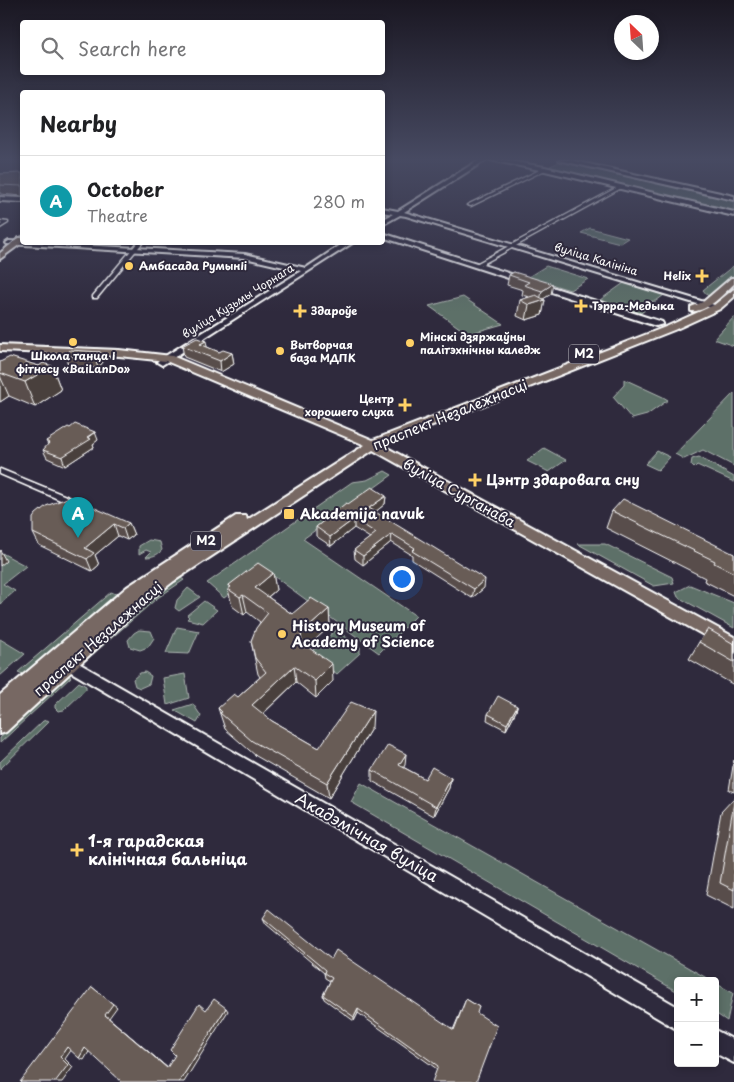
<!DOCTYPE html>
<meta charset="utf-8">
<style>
body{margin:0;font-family:"Playpen Sans",sans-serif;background:#f6f6f6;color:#202124}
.controls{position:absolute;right:15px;bottom:15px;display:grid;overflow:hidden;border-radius:5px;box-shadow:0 2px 8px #0003}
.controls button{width:45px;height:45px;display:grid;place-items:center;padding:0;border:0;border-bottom:1px solid #e0e0e0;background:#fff;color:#202124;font:25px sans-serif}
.compass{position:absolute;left:614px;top:15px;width:45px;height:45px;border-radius:50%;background:#fff;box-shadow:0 2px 8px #0003;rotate:335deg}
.you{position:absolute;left:401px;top:578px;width:18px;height:18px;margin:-12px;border:4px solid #fff;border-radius:50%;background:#1a73e8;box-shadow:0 0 0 8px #1a73e833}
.badge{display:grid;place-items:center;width:32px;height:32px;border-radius:50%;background:#111827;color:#fff;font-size:16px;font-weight:700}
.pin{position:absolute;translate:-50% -41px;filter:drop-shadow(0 1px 2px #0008)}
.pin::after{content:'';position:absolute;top:26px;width:18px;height:15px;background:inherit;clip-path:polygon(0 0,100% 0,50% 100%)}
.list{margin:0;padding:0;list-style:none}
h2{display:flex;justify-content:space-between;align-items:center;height:65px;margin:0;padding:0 20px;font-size:21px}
h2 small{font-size:16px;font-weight:400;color:#757577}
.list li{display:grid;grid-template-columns:32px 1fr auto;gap:15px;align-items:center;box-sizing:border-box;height:90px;padding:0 20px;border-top:1px solid #e0e0e0}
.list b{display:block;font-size:19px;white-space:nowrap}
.list p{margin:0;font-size:16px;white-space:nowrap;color:#757577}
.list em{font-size:16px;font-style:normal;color:#757577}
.icon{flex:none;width:28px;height:28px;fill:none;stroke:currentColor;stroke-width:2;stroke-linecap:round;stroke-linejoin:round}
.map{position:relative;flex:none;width:734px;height:1082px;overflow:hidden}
.search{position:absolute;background:#fff;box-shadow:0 2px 8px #0003;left:20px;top:20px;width:365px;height:55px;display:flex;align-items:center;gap:12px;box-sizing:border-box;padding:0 18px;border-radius:5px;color:#757577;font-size:19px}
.panel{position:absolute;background:#fff;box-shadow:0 2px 8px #0003;left:20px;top:90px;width:365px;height:155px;border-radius:5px}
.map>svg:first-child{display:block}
</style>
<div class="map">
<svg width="734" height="1082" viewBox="0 0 734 1082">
<rect width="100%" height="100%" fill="#2f2a3d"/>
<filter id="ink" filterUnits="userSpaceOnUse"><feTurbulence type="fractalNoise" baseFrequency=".02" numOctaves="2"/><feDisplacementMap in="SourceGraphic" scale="10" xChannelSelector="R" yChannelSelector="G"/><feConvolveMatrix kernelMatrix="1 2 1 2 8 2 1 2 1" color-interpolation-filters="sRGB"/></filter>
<g filter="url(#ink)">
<g fill="#5d6f67" stroke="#aeb7b3">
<polygon points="559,162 734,200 734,212 546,168"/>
<polygon points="590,228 628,238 620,243 581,233"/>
<polygon points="546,266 588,279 570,290 528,277"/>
<polygon points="733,266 734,275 708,296 703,290"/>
<polygon points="624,283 664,295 656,301 645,302 644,304 649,307 641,313 600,300"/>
<polygon points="463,297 503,324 468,334 429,306"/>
<polygon points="734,317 734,346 714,339"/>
<polygon points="624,379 663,397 668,400 647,415 632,419 613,397 624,385"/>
<polygon points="734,393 734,466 703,450 684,459 675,454"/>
<polygon points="544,448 566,460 549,472 527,461"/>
<polygon points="657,451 670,457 658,470 645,464"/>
<polygon points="699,457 734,477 734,482 697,465 694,468 691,465 692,459"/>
<polygon points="385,471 392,475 303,539 416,616 379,653 264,569 224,598 207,583 352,482 367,480"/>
<path d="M149 540 160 542 162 550C158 555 152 557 146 557L151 552 146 550 139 554V546Z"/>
<polygon points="578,544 605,544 672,577 674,583 654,586"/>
<polygon points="0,552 26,566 3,584 15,591 0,604"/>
<polygon points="181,578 184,580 156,599 83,663 153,597"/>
<polygon points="690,585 734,603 734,628 678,597 676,592"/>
<polygon points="188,588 200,597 179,611 175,608 177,600"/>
<polygon points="111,592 116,594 33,666 23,674 18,672"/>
<polygon points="204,601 217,610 203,623 187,619 189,617 187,615"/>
<polygon points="177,627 199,631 189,654 166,653"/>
<polygon points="139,630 151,631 154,638 148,647 140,650 130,647 128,640 134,633"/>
<polygon points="336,630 360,647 360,653 337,674 313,656 313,650"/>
<polygon points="0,639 25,654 0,676"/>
<polygon points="145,672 151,676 149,684 140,688 135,686 133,679 140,673"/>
<polygon points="185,674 189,698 167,705 163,678"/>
<polygon points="69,676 71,677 0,743 0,738"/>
<polygon points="79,682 86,686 86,689 64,710 58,711 55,708 55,705"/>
<polygon points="193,704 201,716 197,723 174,710"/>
<polygon points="47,720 49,721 0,769 0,762 43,721"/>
<polygon points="361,783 712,981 678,981 678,992 351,802"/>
<polygon points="715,983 733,993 727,1021 715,1013"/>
</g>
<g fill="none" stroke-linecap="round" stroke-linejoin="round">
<g stroke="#fff" stroke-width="3">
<g id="street">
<polygon points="544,168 547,169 471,206 467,205"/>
<polygon points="620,186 623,187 479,266 474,265"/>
<polygon points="0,221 8,222 8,223 0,228 0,225 2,224 0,223"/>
<polygon points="138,242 143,242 97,298 93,298 93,296"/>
<polygon points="0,469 78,501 79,503 75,506 72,505 0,474"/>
</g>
</g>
<g stroke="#fff" stroke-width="4">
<g id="secondary">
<polygon points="479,160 486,160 404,212 721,307 714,309 406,216 400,215 382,225 382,220 393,214 382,212 382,208 398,211"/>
<polygon points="490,160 503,160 545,167 734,212 734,216 545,171"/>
<polygon points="559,160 570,160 734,196 734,200"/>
<polygon points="0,197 22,198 22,202 0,201"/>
<polygon points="382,233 662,322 663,324 656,326 382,237"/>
<polygon points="9,241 245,254 306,268 345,242 354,242 162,365 157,362 159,360 301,271 245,258 7,244 6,243"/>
<polygon points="61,653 678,1007 678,1030 56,663 54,659 56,655"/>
<polygon points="715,1030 734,1040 734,1063 715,1053"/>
</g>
</g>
<g stroke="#fff" stroke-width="4">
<g id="primary">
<polygon points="19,238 22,238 23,242 0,259 0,253"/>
<path d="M731 278H734V284C723 294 707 313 691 311V307L703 302Z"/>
<polygon points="734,289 734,297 720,309 674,330 382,445 734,637 734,652 373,450 174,581 147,602 6,732 0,734 0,715 2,713 0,714 0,695 127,587 236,516 246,516 247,520 365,445 166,361 119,356 0,351 0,345 119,350 172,356 373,440 668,326 714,305"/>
</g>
</g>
<use href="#street" fill="#2f2a3d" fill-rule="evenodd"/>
<use href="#secondary" fill="#2f2a3d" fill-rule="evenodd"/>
<use href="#primary" fill="#776864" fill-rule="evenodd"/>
<polyline stroke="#fff" stroke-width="1" points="0,252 22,235"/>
</g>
<g fill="#594e4b" stroke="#fff">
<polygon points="22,173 22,196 0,194 0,174"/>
<polygon points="514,272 551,294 543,299 545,300 542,315 526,320 517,316 520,300 529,297 522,295 523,290 507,285 509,275"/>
<polygon points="182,346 207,347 219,352 232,353 234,364 221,372 184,357"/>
<polygon points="100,352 103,362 98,368 69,367 65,356"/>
<polygon points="0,362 39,366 52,366 61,390 35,407 9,396 0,402"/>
<polygon points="98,440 93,444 94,447 65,466 47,458 43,450 48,445 46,441"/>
<polygon points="386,496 385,504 375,512 484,588 472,598 412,560 412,555 391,542 363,565 355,559 354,550 370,538 354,528 331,546 316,536 316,527 348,504"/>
<polygon points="612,511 734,554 734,596 704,581 705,578 606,528"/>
<polygon points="129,523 134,535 127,540 118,536 95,555 99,565 92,571 39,545 33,533"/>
<polygon points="273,573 276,590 268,597 292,614 329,609 330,626 307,647 333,681 316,698 296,682 263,714 272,721 319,748 372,727 329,798 256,756 225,729 218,708 238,697 260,677 258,674 251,641 260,622 247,612 244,615 232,606 228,589 229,588 229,585"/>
<polygon points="699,642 734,644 734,685 689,659"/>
<polygon points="517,706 516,711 506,730 487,720 488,714"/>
<polygon points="734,760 734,792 729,790"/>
<polygon points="405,765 403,767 425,779 451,778 449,788 434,816 372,781 372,770"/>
<polygon points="734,798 734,909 706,895 721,812"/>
<polygon points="263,918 331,959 453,1030 466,999 479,1007 437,1069 358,1013 354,1021 324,999 323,995 330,981 325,978 324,973 266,924"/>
</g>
<g fill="#49403d" stroke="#fff">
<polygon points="553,284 551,294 540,301 542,291"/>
<polygon points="545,300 542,315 526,320 529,305"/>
<polygon points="206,341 208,352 200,344"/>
<polygon points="100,352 103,362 98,368 95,358"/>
<polygon points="232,353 234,364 221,372 220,361"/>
<polygon points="52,366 61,390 35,407 25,382"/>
<polygon points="0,376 9,396 0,402"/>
<polygon points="95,432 98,440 93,444 94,447 65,466 62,457"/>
<polygon points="386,496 385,504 369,517 369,508"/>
<polygon points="354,519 354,528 331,546 330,537"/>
<polygon points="129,523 134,535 127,540 123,528"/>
<polygon points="114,524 118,536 95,555 99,565 92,571 87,559 85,548"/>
<polygon points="392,534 391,542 363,565 363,556"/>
<polygon points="0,550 6,561 0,566"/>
<polygon points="273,573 276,590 258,605 255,588"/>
<polygon points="485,579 484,588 472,598 474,589"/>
<polygon points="243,595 247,612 244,615 240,597"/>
<polygon points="329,609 330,626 303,651 301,634"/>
<polygon points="332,664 333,681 316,698 315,681"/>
<polygon points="294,666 296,682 255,721 252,705"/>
<polygon points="517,706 516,711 506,730 507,724"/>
<polygon points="373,711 372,727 329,798 327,783"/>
<polygon points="406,754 405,765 399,775 399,765"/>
<polygon points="451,778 449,788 434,816 436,807"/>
<polygon points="92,987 117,1007 109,1018 170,1070 105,1015"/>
<polygon points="226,1008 228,1011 184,1082 179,1082"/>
<polygon points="358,1009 358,1013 354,1021 354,1017"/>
<polygon points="67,1047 72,1049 65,1059 73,1067 62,1082 55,1082 60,1057"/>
<polygon points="85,1048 90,1050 84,1060 79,1058"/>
</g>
<g fill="#685b57" stroke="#fff">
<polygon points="22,173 22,186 0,185 0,174"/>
<polygon points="514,272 553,284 542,291 524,285 529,282 509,275"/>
<polygon points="536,295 545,300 529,305 520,300"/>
<polygon points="197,338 206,341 200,344 219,352 223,350 232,353 220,361 182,346"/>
<polygon points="70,350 100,352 95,358 65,356"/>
<polygon points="10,357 39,366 43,363 52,366 25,382 0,373 0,362"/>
<polygon points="75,424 95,432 87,437 91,439 62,457 43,450 49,443 46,441 68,427 70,428"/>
<polygon points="372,487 386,496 369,508 485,579 474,589 412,551 415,548 392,534 363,556 354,550 376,533 354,519 330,537 316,527 346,503 348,504"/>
<polygon points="70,497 129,523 123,528 114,524 85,548 94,553 87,559 33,533 33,518 36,514 46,506"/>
<polygon points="623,499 734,554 734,573 714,563 715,561 612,511"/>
<polygon points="258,563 273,573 255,588 292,614 311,598 329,609 301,634 302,643 332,664 315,681 294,666 252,705 272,721 319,748 351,702 373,711 327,783 252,741 220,713 222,712 218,708 234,694 238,697 266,672 255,658 251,641 256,628 268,613 243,595 240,597 228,589 231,587 229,585"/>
<polygon points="708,629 734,644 734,662 699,642"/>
<polygon points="498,696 517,706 507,724 488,714"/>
<polygon points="388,745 406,754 399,765 425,779 432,767 451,778 436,807 372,770"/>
<polygon points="734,802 734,890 720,883"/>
<polygon points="269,909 331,959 336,950 454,1030 466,999 479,1007 477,1013 497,1026 476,1082 432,1082 438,1066 358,1009 354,1017 323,995 332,978 324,973 325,970 263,918"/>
<polygon points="92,987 113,1004 105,1015 167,1068 175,1055 170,1050 199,1004 206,1010 214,999 226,1008 179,1082 122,1082 85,1048 79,1058 67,1047 60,1057 68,1065 55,1082 20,1082"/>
</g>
</g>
<linearGradient id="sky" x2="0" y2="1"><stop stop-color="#1a1722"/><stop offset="0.51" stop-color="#474a62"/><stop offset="1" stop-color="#474a62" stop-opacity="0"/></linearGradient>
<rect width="734" height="312" fill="url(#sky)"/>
<g fill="#ffd166" stroke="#2f2a3d" stroke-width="2">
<circle cx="129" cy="266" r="5"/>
<path d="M699.5 268.5h5v5h5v5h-5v5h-5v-5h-5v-5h5z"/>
<path d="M578.5 298.5h5v5h5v5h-5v5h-5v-5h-5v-5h5z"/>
<path d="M297.5 303.5h5v5h5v5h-5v5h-5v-5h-5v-5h5z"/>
<circle cx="73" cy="342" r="5"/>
<circle cx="410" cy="343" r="5"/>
<circle cx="280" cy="351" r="5"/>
<path d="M402.5 397.5h5v5h5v5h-5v5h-5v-5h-5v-5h5z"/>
<path d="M472.5 472.5h5v5h5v5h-5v5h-5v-5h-5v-5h5z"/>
<rect x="283" y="508" width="12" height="12" rx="2.5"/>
<circle cx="282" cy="634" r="5"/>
<path d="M74.5 842.5h5v5h5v5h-5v5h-5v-5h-5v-5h5z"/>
</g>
<g text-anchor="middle" stroke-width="4" stroke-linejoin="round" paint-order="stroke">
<g font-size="11" fill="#fff" stroke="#2f2a3d">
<text transform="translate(596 259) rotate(17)" y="4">вуліца Калініна</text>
<text transform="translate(238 301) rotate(-32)" y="4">вуліца Кузьмы Чорнага</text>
</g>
<g font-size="11" font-weight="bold" fill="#fff" stroke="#2f2a3d" text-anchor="start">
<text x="139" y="270">Амбасада Румыніі</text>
<text x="691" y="280" text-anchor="end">Helix</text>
<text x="592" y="310">Тэрра-Медыка</text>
<text x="311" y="315">Здароўе</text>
<text x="420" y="341">Мінскі дзяржаўны<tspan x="420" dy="13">палітэхнічны каледж</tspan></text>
<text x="290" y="349">Вытворчая<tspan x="290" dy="13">база МДПК</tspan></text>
<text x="73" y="360" text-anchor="middle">Школа танца і<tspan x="73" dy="13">фітнесу «BaiLanDo»</tspan></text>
<text x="394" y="403" text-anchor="end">Центр<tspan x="394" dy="13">хорошего слуха</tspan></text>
</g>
<g fill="#2f2a3d" stroke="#c1bfc5" stroke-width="1">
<rect x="569" y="344.5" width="30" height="19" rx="4"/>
<rect x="191" y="531.5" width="30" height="19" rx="4"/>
</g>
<g font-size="12" font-weight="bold" fill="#fff">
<text x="584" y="358">М2</text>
<text x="206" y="545">М2</text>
</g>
<g font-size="14" fill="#fff" stroke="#2f2a3d">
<text transform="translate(450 415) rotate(-22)" y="5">праспект Незалежнасці</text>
<text transform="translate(459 493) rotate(29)" y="5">вуліца Сурганава</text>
<text transform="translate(98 639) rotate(-41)" y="5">праспект Незалежнасці</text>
</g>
<g font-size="14" font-weight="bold" fill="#fff" stroke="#2f2a3d" text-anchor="start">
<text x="486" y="485">Цэнтр здаровага сну</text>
<text x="300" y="519">Akademija navuk</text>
<text x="292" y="631">History Museum of<tspan x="292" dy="16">Academy of Science</tspan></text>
</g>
<g font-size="16" fill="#fff" stroke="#2f2a3d">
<text transform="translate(367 837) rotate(30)" y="6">Акадэмічная вуліца</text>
</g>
<g font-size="16" font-weight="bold" fill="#fff" stroke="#2f2a3d" text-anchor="start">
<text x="88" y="847">1-я гарадская<tspan x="88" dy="18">клінічная бальніца</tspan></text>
</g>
</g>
</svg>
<div class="controls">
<button>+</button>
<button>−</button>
</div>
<svg class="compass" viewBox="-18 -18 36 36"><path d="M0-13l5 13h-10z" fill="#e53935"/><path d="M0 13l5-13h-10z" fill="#757577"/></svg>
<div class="you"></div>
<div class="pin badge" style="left:78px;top:538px;background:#0f9aa8">A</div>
<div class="search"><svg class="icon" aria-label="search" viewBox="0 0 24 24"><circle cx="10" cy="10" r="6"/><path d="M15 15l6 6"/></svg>Search here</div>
<section class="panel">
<h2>Nearby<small></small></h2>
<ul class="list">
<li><span class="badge" style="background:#0f9aa8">A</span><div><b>October</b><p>Theatre</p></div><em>280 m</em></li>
</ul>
</section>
</div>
